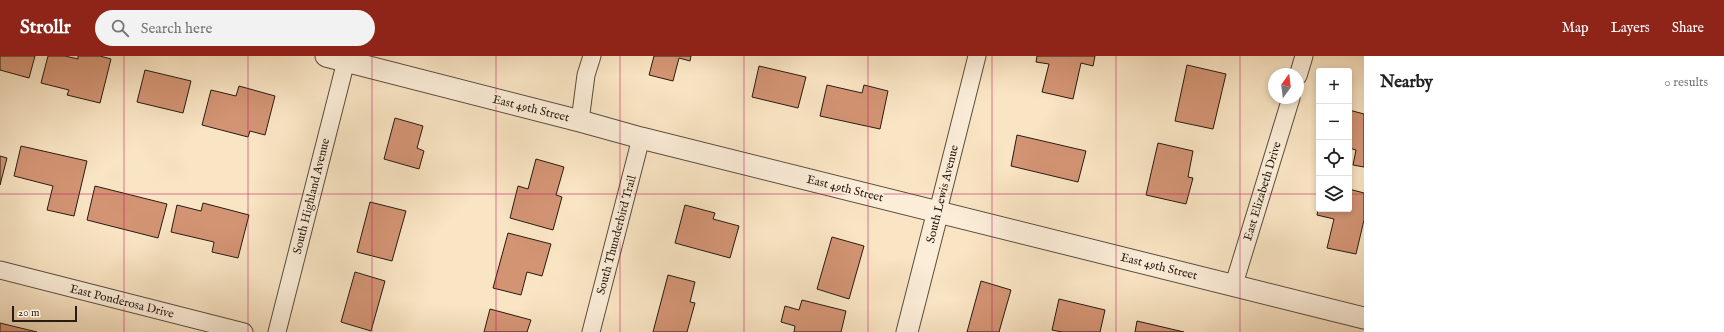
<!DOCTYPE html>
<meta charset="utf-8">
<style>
body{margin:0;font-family:"IM FELL English",serif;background:#f2f2f2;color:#202124}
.controls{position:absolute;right:12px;top:12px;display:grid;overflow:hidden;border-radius:4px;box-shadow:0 2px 6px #0003}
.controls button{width:36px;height:36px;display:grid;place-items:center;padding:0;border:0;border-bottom:1px solid #e0e0e0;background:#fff;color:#202124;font:20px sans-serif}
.compass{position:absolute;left:1268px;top:12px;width:36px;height:36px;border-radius:50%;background:#fff;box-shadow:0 2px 6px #0003;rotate:14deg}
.scale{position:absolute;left:12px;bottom:10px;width:65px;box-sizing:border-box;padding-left:4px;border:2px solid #271b12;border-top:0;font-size:11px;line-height:14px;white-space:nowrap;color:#271b12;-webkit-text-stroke:3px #fbedd8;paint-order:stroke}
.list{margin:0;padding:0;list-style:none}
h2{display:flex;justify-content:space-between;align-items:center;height:52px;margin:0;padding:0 16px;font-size:17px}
h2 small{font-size:13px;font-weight:400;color:#757577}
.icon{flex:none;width:22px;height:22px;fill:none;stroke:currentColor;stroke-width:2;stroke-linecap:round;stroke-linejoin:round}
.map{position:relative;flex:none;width:1364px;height:276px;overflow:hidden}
header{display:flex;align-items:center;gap:24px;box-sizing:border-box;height:56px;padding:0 20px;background:#8f2418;color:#fff}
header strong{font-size:19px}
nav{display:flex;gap:22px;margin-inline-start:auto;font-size:14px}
.search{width:280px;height:36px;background:#f2f2f2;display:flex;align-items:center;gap:10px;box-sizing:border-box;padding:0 14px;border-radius:22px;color:#757577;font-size:15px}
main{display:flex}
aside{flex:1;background:#fff}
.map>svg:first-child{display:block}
</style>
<header>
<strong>Strollr</strong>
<div class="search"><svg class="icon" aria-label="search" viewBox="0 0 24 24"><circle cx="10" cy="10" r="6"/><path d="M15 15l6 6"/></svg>Search here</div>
<nav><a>Map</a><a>Layers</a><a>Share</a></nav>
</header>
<main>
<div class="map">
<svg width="1364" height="276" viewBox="0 0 1364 276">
<rect width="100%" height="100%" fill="#f9e4c3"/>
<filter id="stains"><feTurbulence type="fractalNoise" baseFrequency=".005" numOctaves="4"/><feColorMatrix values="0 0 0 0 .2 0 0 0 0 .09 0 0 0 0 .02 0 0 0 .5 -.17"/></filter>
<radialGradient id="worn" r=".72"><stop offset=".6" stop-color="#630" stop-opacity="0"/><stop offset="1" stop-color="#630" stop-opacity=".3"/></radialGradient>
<g fill="#d39474" stroke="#271b12">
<polygon points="0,0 35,0 29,22 0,14"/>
<polygon points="48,0 65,0 78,3 78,0 100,0 111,3 100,47 67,39 69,34 41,27"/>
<polygon points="654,0 691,0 690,5 679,2 673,25 649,19"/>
<polygon points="1037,0 1095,0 1093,10 1081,7 1073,43 1042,36 1049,8 1036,6"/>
<polygon points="1187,9 1226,18 1213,73 1175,65"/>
<polygon points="759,10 806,21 798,52 752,41"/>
<polygon points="145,14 191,25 183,57 137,46"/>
<polygon points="827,29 862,37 864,29 888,35 880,73 820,60"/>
<polygon points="239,30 275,40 265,79 250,75 248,81 202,69 211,34 236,40"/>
<polygon points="1349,54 1364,58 1364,111 1353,109 1356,94 1349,92"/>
<polygon points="395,62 423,70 417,92 424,95 419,113 384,103"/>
<polygon points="1017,79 1086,95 1078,126 1011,110"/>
<polygon points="1158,87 1193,95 1188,121 1193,122 1186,148 1146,139"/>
<polygon points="21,90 87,105 74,160 47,154 53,130 14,120"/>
<polygon points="0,100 7,102 0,129"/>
<polygon points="536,103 564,111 556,139 562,141 553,174 510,162 518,130 528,133"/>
<polygon points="95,130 167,148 158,182 87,164"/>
<polygon points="1349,133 1364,137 1364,164 1356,198 1327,192 1334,163 1317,159 1319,149 1319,153 1349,153"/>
<polygon points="370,146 406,155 392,205 357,196"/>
<polygon points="203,147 249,159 238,202 212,196 214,186 171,176 177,149 201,155"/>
<polygon points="685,149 715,157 713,163 739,170 730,202 675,187"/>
<polygon points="508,177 551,188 542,220 527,216 521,239 493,232"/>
<polygon points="832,181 864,190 849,243 817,233"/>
<polygon points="355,216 385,225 371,275 341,266"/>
<polygon points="668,219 695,226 690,246 695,247 687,276 653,276"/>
<polygon points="981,225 1011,234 999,276 967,276"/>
<polygon points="1059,243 1105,254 1100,276 1062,276 1052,274"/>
<polygon points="802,244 846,255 841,276 794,276 795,270 781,266 785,250 799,254"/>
<polygon points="490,253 531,264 527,276 484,276"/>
<polygon points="1137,265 1184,276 1135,276"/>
<polygon points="0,267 37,276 0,276"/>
</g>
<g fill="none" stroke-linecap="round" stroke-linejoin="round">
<g stroke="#5c4d3e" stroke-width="19">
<g id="minor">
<polyline points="1298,20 1304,0"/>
<polyline points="580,65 586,19 592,0"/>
<polyline points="938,155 977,0"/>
<polyline points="0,214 244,276"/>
<polyline points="1234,228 1291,42"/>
<polyline points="277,276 346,5"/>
<polyline points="591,276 641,82"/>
</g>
</g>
<g stroke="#5c4d3e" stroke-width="23">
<g id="tertiary">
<polyline points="326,0 580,65 641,82 1364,262"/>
<polyline points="907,276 938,155"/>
</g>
</g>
<use href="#minor" stroke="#fbedd8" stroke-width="17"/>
<use href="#tertiary" stroke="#fbedd8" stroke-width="21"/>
</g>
<path fill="none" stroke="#c2185b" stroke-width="1" stroke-opacity="0.55" d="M124 0V276M248 0V276M372 0V276M496 0V276M620 0V276M744 0V276M868 0V276M992 0V276M1116 0V276M1240 0V276M0 138H1319M1349 138H1364"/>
<g text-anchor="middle" stroke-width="3.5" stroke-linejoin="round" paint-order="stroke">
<g font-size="12" fill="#271b12" stroke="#fbedd8">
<text transform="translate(531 52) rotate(14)" y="4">East 49th Street</text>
<text transform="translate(845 132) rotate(14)" y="4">East 49th Street</text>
<text transform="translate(1262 135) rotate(-73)" y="4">East Elizabeth Drive</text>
<text transform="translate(942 138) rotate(-76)" y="4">South Lewis Avenue</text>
<text transform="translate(311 140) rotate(-76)" y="4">South Highland Avenue</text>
<text transform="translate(616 179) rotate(-75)" y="4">South Thunderbird Trail</text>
<text transform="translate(1159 210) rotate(14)" y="4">East 49th Street</text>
<text transform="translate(122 245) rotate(14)" y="4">East Ponderosa Drive</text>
</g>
</g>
<rect width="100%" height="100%" filter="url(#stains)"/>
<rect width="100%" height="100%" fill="url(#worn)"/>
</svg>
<div class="controls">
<button>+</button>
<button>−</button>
<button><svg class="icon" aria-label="locate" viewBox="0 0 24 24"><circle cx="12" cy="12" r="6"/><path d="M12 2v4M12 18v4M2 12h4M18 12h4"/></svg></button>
<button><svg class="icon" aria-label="layers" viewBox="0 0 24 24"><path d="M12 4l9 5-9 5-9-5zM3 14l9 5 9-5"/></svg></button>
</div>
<svg class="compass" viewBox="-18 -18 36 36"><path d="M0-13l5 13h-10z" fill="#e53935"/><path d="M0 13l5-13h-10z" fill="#757577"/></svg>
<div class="scale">20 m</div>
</div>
<aside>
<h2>Nearby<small>0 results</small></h2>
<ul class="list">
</ul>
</aside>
</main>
